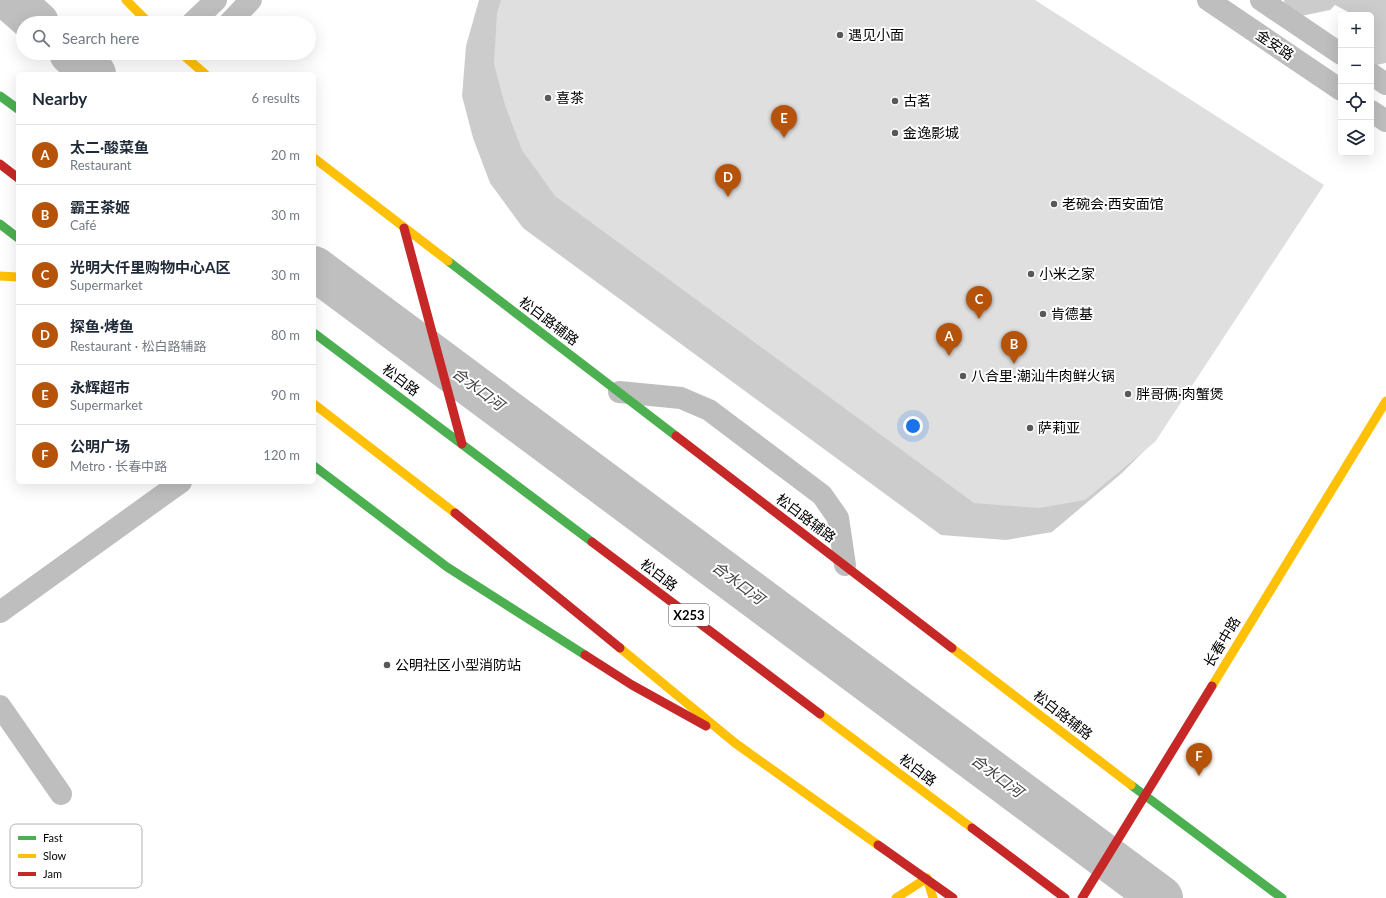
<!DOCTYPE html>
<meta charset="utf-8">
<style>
body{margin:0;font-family:Lato,"Noto Sans SC",sans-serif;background:#f2f2f3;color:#1f2937}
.controls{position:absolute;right:12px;top:12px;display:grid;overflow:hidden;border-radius:6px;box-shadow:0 4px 16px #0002}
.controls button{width:36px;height:36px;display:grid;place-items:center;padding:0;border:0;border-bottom:1px solid #e0e1e3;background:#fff;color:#1f2937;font:20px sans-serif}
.you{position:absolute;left:913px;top:426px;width:14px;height:14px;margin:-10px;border:3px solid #fff;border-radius:50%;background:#1a73e8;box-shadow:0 0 0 6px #1a73e833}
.badge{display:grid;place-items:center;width:26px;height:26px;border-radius:50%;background:#b45309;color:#fff;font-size:13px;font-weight:700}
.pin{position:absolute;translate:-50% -33px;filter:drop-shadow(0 1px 2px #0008)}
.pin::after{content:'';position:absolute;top:21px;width:14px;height:12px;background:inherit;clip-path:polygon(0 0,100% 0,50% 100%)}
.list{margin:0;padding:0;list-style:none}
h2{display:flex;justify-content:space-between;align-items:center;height:52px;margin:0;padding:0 16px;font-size:17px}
h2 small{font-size:13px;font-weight:400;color:#747a83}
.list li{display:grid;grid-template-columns:26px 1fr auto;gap:12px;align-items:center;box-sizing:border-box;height:60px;padding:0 16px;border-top:1px solid #e0e1e3}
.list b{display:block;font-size:15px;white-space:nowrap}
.list p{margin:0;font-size:13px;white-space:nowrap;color:#747a83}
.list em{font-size:13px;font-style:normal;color:#747a83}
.icon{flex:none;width:22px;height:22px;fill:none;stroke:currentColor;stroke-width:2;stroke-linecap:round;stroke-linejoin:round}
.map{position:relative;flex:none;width:1386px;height:898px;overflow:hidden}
.search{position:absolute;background:#fff;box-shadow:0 4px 16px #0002;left:16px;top:16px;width:300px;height:44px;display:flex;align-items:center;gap:10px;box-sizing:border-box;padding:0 14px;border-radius:22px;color:#747a83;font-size:15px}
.panel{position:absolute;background:#fff;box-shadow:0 4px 16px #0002;left:16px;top:72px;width:300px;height:412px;border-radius:6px}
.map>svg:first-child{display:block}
</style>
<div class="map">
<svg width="1386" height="898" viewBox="0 0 1386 898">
<rect width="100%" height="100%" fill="#fff"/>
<g fill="#0003">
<polygon points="479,0 1033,0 1154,441 1122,473 1052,532 1006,540 941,535 523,228 490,183 473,138 462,96 466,46"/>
<polygon points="1284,0 1386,0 1386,63 1371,66 1371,15 1347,15 1350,13 1335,5 1330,10 1287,19"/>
</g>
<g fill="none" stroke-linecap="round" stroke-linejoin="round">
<g stroke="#bfbfbf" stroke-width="44">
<polyline points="11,0 37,23"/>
<polyline points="71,53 94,74"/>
<polyline points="314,268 1161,898"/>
</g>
</g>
<polygon fill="#dfdfdf" points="501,0 1035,0 1324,185 1155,442 1085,500 1039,508 974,503 555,196 522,150 505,105 494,64 497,13"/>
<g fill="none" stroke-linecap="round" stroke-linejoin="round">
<g stroke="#bebebe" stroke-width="22">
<polyline points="1208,0 1341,90"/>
<polyline points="1261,0 1341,54"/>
<polyline points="192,23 216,0"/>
<polyline points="229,23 251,0"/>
<polyline points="1371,74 1386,84"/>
<polyline points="1371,111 1386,121"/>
<polyline points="619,392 681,398 709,410 822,495 838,518 845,565"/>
<polyline points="0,612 181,482"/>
<polyline points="0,706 61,794"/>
</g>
<g stroke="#4caf50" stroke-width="9">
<polyline points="0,96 18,109"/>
<polyline points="0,224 18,238"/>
<polyline points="448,261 676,436"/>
<polyline points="314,333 592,542"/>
<polyline points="314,466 447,567 585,655"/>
<polyline points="1131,785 1282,898"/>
</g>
<g stroke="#ffc107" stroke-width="9">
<polyline points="126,0 149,23"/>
<polyline points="181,53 205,74"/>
<polyline points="314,158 448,261"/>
<polyline points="0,276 18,277"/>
<polyline points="314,404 455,513"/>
<polyline points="620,648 735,743 878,845"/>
<polyline points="952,648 1131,785"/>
<polyline points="1212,686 1386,401"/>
<polyline points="820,714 972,828"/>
<polyline points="896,898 927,878 933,898"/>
</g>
<g stroke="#c62828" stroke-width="9">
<polyline points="0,164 18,178"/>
<polyline points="404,228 462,444"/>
<polyline points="676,436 952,648"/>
<polyline points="455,513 620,648"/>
<polyline points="592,542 820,714"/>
<polyline points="585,655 632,685 706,726"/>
<polyline points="972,828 1065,898"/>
<polyline points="878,845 953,898"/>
<polyline points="1082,898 1212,686"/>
</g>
</g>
<g fill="#595959" stroke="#fff" stroke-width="1.5">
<circle cx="840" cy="35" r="4"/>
<circle cx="548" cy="98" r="4"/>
<circle cx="895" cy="101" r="4"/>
<circle cx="895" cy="133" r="4"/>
<circle cx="1054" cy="204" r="4"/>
<circle cx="1031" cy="274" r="4"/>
<circle cx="1043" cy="314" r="4"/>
<circle cx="963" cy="376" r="4"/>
<circle cx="1128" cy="394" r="4"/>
<circle cx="1030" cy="428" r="4"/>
<circle cx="387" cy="665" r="4"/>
</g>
<g text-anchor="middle" stroke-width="4" stroke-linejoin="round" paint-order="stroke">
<rect fill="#fff" stroke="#4c4c4c" stroke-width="1" x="669" y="604" width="40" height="22" rx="3"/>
<g font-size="13" font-weight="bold" fill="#000">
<text x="689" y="620">X253</text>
</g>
<g font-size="14" fill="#000" stroke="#fff" text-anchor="start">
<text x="848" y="40">遇见小面</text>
<text x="556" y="103">喜茶</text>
<text x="903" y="106">古茗</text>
<text x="903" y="138">金逸影城</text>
<text x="1062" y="209">老碗会·西安面馆</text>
<text x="1039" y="279">小米之家</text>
<text x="1051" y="319">肯德基</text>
<text x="971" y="381">八合里·潮汕牛肉鲜火锅</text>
<text x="1136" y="399">胖哥俩·肉蟹煲</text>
<text x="1038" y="433">萨莉亚</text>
<text x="395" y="670">公明社区小型消防站</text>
</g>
<g font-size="14" fill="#000" stroke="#fff">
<text transform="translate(1275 45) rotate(34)" y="5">金安路</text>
<text transform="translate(549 321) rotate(37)" y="5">松白路辅路</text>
<text transform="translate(401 380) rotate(37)" y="5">松白路</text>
<text transform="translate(806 518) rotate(37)" y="5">松白路辅路</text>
<text transform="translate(659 575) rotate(37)" y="5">松白路</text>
<text transform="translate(1222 642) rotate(-59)" y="5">长春中路</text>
<text transform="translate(1063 715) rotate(38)" y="5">松白路辅路</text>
<text transform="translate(918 770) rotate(37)" y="5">松白路</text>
</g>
<g font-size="15" font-style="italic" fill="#444" stroke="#fff">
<text transform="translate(478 389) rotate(37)" y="5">合水口河</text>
<text transform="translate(738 583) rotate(37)" y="5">合水口河</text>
<text transform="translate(997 776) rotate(37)" y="5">合水口河</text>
</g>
</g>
<rect x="10" y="824" width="132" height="64" rx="6" fill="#fff" stroke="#b2b2b2" stroke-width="1"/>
<rect x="18" y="836" width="18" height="4" fill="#4caf50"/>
<rect x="18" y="854" width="18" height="4" fill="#ffc107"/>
<rect x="18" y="872" width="18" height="4" fill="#c62828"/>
<g font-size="11" fill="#000">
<text x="43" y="842">Fast</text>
<text x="43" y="860">Slow</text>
<text x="43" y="878">Jam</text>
</g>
</svg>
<div class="controls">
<button>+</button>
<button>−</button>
<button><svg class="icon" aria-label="locate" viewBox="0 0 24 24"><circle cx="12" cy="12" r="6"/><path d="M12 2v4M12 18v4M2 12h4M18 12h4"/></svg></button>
<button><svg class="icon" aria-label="layers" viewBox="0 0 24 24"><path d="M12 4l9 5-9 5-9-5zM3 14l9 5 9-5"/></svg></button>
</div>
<div class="you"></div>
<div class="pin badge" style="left:949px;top:356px">A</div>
<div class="pin badge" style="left:1014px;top:364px">B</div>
<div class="pin badge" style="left:979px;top:319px">C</div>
<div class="pin badge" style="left:728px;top:197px">D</div>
<div class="pin badge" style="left:784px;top:138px">E</div>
<div class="pin badge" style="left:1199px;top:776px">F</div>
<div class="search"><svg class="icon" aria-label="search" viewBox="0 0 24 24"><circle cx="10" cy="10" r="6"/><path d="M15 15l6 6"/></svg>Search here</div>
<section class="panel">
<h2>Nearby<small>6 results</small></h2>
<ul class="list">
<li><span class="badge">A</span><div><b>太二·酸菜鱼</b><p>Restaurant</p></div><em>20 m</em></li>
<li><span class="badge">B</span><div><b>霸王茶姬</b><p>Café</p></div><em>30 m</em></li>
<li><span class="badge">C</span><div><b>光明大仟里购物中心A区</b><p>Supermarket</p></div><em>30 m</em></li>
<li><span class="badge">D</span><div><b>探鱼·烤鱼</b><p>Restaurant · 松白路辅路</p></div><em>80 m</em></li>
<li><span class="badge">E</span><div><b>永辉超市</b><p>Supermarket</p></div><em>90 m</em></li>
<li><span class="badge">F</span><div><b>公明广场</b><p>Metro · 长春中路</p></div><em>120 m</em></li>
</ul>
</section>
</div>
